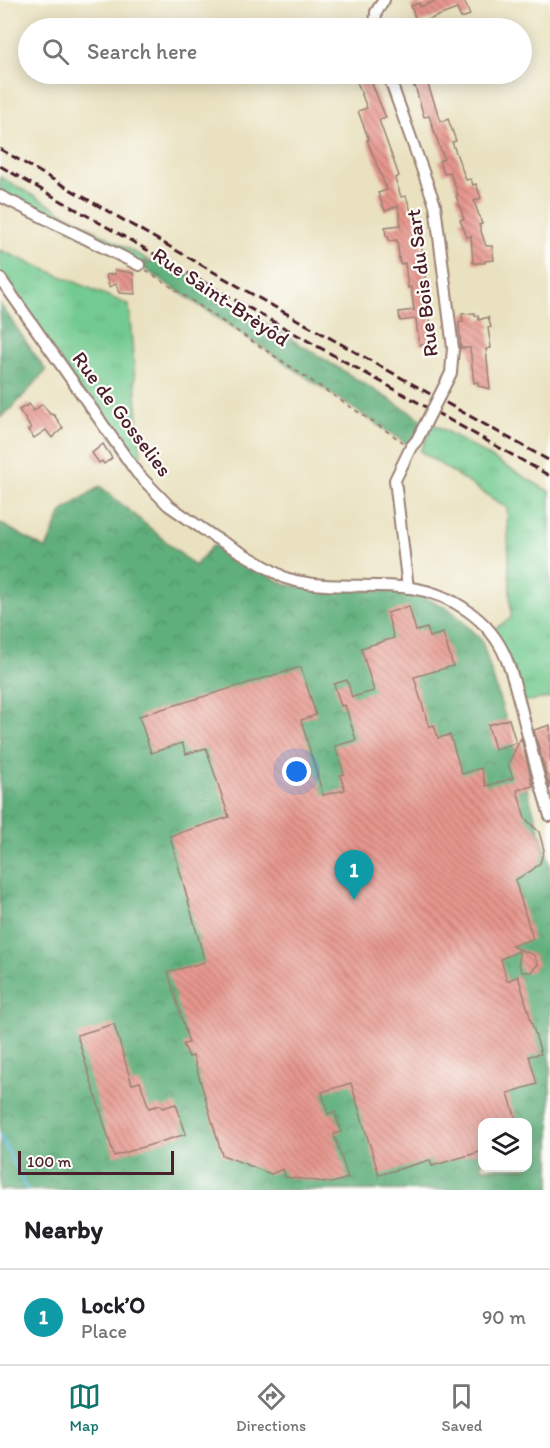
<!DOCTYPE html>
<meta charset="utf-8">
<style>
body{margin:0;font-family:Itim,sans-serif;background:#f2f2f2;color:#202124}
.controls{position:absolute;right:18px;bottom:18px;display:grid;overflow:hidden;border-radius:12px;box-shadow:0 3px 15px #0003}
.controls button{width:54px;height:54px;display:grid;place-items:center;padding:0;border:0;border-bottom:2px solid #e0e0e0;background:#fff;color:#202124;font:30px sans-serif}
.scale{position:absolute;left:18px;bottom:15px;width:156px;box-sizing:border-box;padding-left:6px;border:3px solid #4a1f2b;border-top:0;font-size:16px;line-height:21px;white-space:nowrap;color:#4a1f2b;-webkit-text-stroke:4px #fdfcf7;paint-order:stroke}
.you{position:absolute;left:297px;top:772px;width:21px;height:21px;margin:-15px;border:4px solid #fff;border-radius:50%;background:#1a73e8;box-shadow:0 0 0 9px #1a73e833}
.badge{display:grid;place-items:center;width:39px;height:39px;border-radius:50%;background:#0f766e;color:#fff;font-size:20px;font-weight:700}
.pin{position:absolute;translate:-50% -50px;filter:drop-shadow(0 2px 3px #0008)}
.pin::after{content:'';position:absolute;top:32px;width:21px;height:18px;background:inherit;clip-path:polygon(0 0,100% 0,50% 100%)}
.list{margin:0;padding:0;list-style:none}
h2{display:flex;justify-content:space-between;align-items:center;height:78px;margin:0;padding:0 24px;font-size:26px}
h2 small{font-size:20px;font-weight:400;color:#757577}
.list li{display:grid;grid-template-columns:39px 1fr auto;gap:18px;align-items:center;box-sizing:border-box;height:96px;padding:0 24px;border-top:2px solid #e0e0e0}
.list b{display:block;font-size:22px;white-space:nowrap}
.list p{margin:0;font-size:20px;white-space:nowrap;color:#757577}
.list em{font-size:20px;font-style:normal;color:#757577}
.icon{flex:none;width:33px;height:33px;fill:none;stroke:currentColor;stroke-width:2;stroke-linecap:round;stroke-linejoin:round}
.map{position:relative;flex:none;width:550px;height:1190px;overflow:hidden}
.search{position:absolute;background:#fff;box-shadow:0 3px 15px #0003;left:18px;right:18px;top:18px;height:66px;display:flex;align-items:center;gap:15px;box-sizing:border-box;padding:0 21px;border-radius:33px;color:#757577;font-size:22px}
.sheet{height:174px;background:#fff}
nav{display:flex;justify-content:space-around;align-items:center;box-sizing:border-box;height:84px;border-top:2px solid #e0e0e0;background:#fff;font-size:16px;color:#757577}
nav a{display:grid;justify-items:center;gap:3px}
nav .on{color:#0f766e}
.map>svg:first-child{display:block}
</style>
<div class="map">
<svg width="550" height="1190" viewBox="0 0 550 1190">
<defs>
<pattern id="grass-tufts" width="24" height="20" patternUnits="userSpaceOnUse" patternTransform="scale(1.5)"><rect width="24" height="20" fill="#73cb91"/><path d="M3 7l-1-3M5 7V3M7 7l1-3M15 17l-1-3M17 17v-4M19 17l1-3" fill="none" stroke="#65ae7d"/></pattern>
<pattern id="forest-crowns" width="20" height="18" patternUnits="userSpaceOnUse" patternTransform="scale(1.5)"><rect width="20" height="18" fill="#5eaf7b"/><path d="M2 6a3 3 0 1 1 6 0M12 15a3 3 0 1 1 6 0" fill="none" stroke="#508e65"/></pattern>
<pattern id="building-back-hatch" width="6" height="6" patternUnits="userSpaceOnUse" patternTransform="scale(1.5)"><rect width="6" height="6" fill="#e6968d"/><path d="M-1 5l2 2M0 0l6 6M5-1l2 2" fill="none" stroke="#bc7a73"/></pattern>
</defs>
<rect width="100%" height="100%" fill="#fdfcf7"/>
<filter id="ink" filterUnits="userSpaceOnUse"><feTurbulence type="fractalNoise" baseFrequency=".0167" numOctaves="2"/><feDisplacementMap in="SourceGraphic" scale="12" xChannelSelector="R" yChannelSelector="G"/><feConvolveMatrix kernelMatrix="1 2 1 2 8 2 1 2 1" color-interpolation-filters="sRGB"/></filter>
<filter id="wash" filterUnits="userSpaceOnUse"><feTurbulence type="fractalNoise" baseFrequency=".008" numOctaves="4" result="noise"/><feDisplacementMap in="SourceGraphic" scale="24" xChannelSelector="R" yChannelSelector="G"/><feGaussianBlur stdDeviation="1.35" result="paint"/><feColorMatrix in="noise" values="0 0 0 0 0 0 0 0 0 0 0 0 0 0 0 0 0 1.4 0 .05"/><feComposite in="paint" operator="in"/></filter>
<g filter="url(#wash)">
<rect width="100%" height="100%" fill="#e9e1bf"/>
<g fill="url(#grass-tufts)" stroke="#5e755e" stroke-width="1.5">
<polygon points="0,177 148,260 139,265 0,193"/>
<polygon points="0,250 129,305 141,456 128,461 0,272"/>
<polygon points="434,424 550,492 550,698 519,702 493,630 511,618 507,508 420,451"/>
</g>
<g fill="url(#forest-crowns)" stroke="#546753" stroke-width="1.5" fill-rule="evenodd">
<polygon points="162,259 426,422 411,447 139,265"/>
<polygon points="0,304 46,371 12,408 0,418"/>
<path d="M100 486 195 566 213 545 286 585 323 589 414 592 452 611 482 641 550 865V1190H0V523L46 549 62 512ZM482 1122H528V1168H482Z"/>
</g>
<g fill="none" stroke-linecap="round" stroke-linejoin="round">
<polyline stroke="#5ab7d8" stroke-width="3" points="0,1135 27,1190"/>
</g>
<g id="blocks">
<g fill="url(#building-back-hatch)">
<polygon points="438,0 464,0 470,15 461,18 457,9 417,24 411,6 419,3 420,7"/>
<polygon points="354,74 368,74 386,118 379,120 399,176 395,178 401,197 406,196 412,214 415,214 416,224 419,224 433,344 419,345 416,319 400,321 399,312 414,310 411,287 408,288 405,263 400,264 397,240 389,241 388,236 386,236 385,227 401,225 398,206 385,211 378,193 387,190 367,140 369,140 358,111 367,108"/>
<polygon points="409,74 429,74 432,80 427,82 441,122 448,119 456,141 452,142 466,180 471,179 473,185 476,184 481,198 474,201 482,224 479,225 486,246 492,246 494,260 485,261 485,263 473,263 471,236 467,237 460,220 464,219 456,196 458,195 450,172 444,174 439,161 444,159 429,116 424,117 415,86 414,87"/>
<polygon points="115,270 133,273 135,294 119,293 116,284 109,287 106,275 115,274"/>
<polygon points="475,313 475,316 478,315 479,320 488,317 491,327 488,328 491,348 486,349 490,389 478,386 478,382 474,383 470,348 461,348 459,326 459,322 463,322 462,314"/>
<polygon points="29,404 34,411 42,404 50,414 54,415 63,428 52,438 46,430 34,438 28,430 31,428 19,410"/>
<polygon points="103,444 112,458 104,464 102,461 99,463 92,453"/>
<polygon points="409,606 416,631 427,628 430,637 443,633 453,666 414,677 429,727 434,725 438,738 450,735 462,774 481,768 486,786 513,778 508,764 521,738 533,786 517,790 525,818 539,832 544,850 540,863 531,871 515,880 533,939 511,946 534,955 538,964 531,972 522,972 519,965 519,951 501,959 507,981 518,976 541,1054 529,1056 537,1084 508,1093 517,1122 483,1122 483,1151 432,1166 430,1160 379,1175 351,1083 322,1092 328,1114 335,1112 341,1132 334,1134 348,1178 332,1183 285,1177 283,1169 271,1174 222,1155 193,1056 189,1057 183,1044 189,1043 168,972 205,962 170,836 229,817 206,748 186,754 182,743 151,753 139,716 301,667 316,715 301,720 323,795 345,790 340,775 344,774 335,746 356,740 345,705 341,706 334,684 347,680 352,697 374,691 361,648 394,638 387,613"/>
<polygon points="509,719 516,743 495,749 488,725"/>
<polygon points="550,725 550,789 534,730"/>
<polygon points="114,1024 132,1084 140,1082 149,1108 161,1105 162,1108 176,1104 186,1134 114,1156 77,1035"/>
</g>
</g>
</g>
<g filter="url(#ink)">
<use href="#blocks" fill-opacity="0" stroke="#9a8075" stroke-width="1.5"/>
<g fill="none" stroke-linecap="round" stroke-linejoin="round">
<g stroke="#9a8075" stroke-width="14">
<g id="minor">
<polyline points="375,28 376,12 384,0"/>
<polyline points="388,74 435,205 453,348 451,373"/>
<polyline points="0,196 139,265"/>
<path d="M0 278 137 473 168 505 214 537 285 578C326 591 369 582 411 588 451 594 490 619 506 658 515 680 520 705 526 728 533 757 541 786 550 816"/>
<polyline points="408,588 395,480 411,447 417,440"/>
</g>
</g>
<polyline stroke="#9a8075" stroke-width="2" stroke-dasharray="4.5 4.5" stroke-linecap="butt" points="146,270 403,442"/>
<use href="#minor" stroke="#fff" stroke-width="10"/>
<g stroke="#4a1f2b" stroke-width="3" stroke-dasharray="9 4.5" stroke-linecap="butt">
<polyline points="0,149 264,301 550,461"/>
<polyline points="0,166 256,312 550,476"/>
</g>
<g stroke="#9a8075" stroke-width="14" stroke-linecap="butt">
<polyline id="minor-bridge" points="417,440 451,373"/>
</g>
<use href="#minor-bridge" stroke="#fff" stroke-width="10"/>
</g>
</g>
<g text-anchor="middle" stroke-width="4.5" stroke-linejoin="round" paint-order="stroke">
<g font-size="21" fill="#4a1f2b" stroke="#fdfcf7">
<text transform="translate(422 283) rotate(-97)" y="7">Rue Bois du Sart</text>
<text transform="translate(221 297) rotate(34)" y="7">Rue Saint-Brèyôd</text>
<text transform="translate(122 414) rotate(53)" y="7">Rue de Gosselies</text>
</g>
</g>
</svg>
<div class="controls">
<button><svg class="icon" aria-label="layers" viewBox="0 0 24 24"><path d="M12 4l9 5-9 5-9-5zM3 14l9 5 9-5"/></svg></button>
</div>
<div class="scale">100 m</div>
<div class="you"></div>
<div class="pin badge" style="left:354px;top:900px;background:#0f9aa8">1</div>
<div class="search"><svg class="icon" aria-label="search" viewBox="0 0 24 24"><circle cx="10" cy="10" r="6"/><path d="M15 15l6 6"/></svg>Search here</div>
</div>
<section class="sheet">
<h2>Nearby<small></small></h2>
<ul class="list">
<li><span class="badge" style="background:#0f9aa8">1</span><div><b>Lock’O</b><p>Place</p></div><em>90 m</em></li>
</ul>
</section>
<nav>
<a class="on"><svg class="icon" aria-label="map" viewBox="0 0 24 24"><path d="M3 6l6-2 6 2 6-2v14l-6 2-6-2-6 2zM9 4v14M15 6v14"/></svg>Map</a>
<a><svg class="icon" aria-label="directions" viewBox="0 0 24 24"><path d="M12 3l9 9-9 9-9-9zM9 14v-3h6M13 9l2 2-2 2"/></svg>Directions</a>
<a><svg class="icon" aria-label="saved" viewBox="0 0 24 24"><path d="M7 4h10v16l-5-4-5 4z"/></svg>Saved</a>
</nav>
